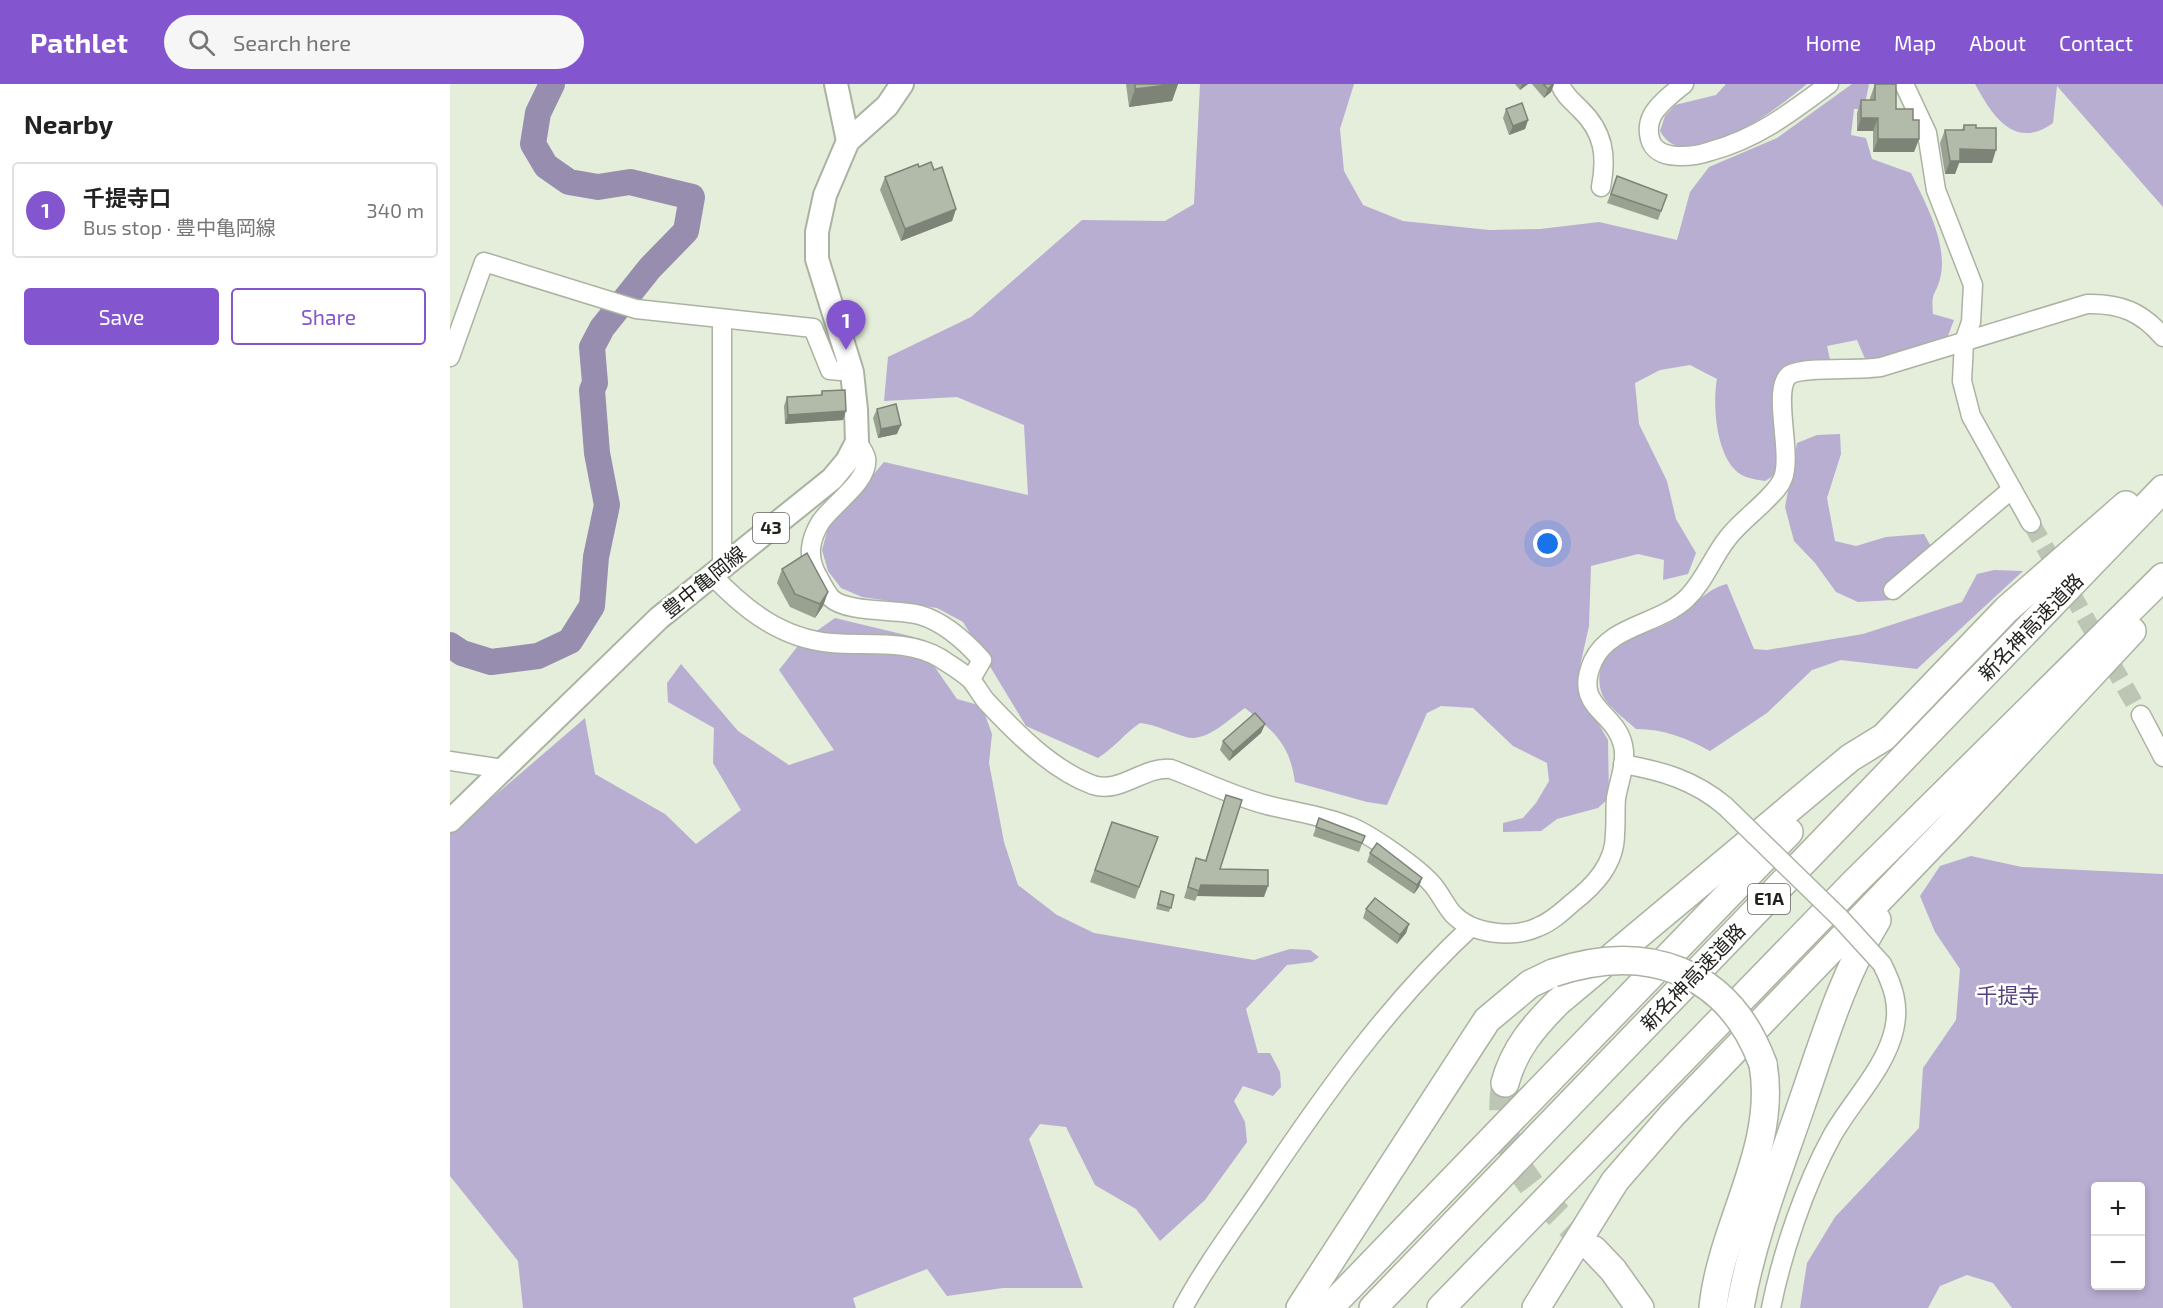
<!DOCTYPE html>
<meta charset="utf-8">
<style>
body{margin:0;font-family:"Exo 2","Noto Sans JP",sans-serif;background:#f6f6f6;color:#222}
.controls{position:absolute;right:18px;bottom:18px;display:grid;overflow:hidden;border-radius:6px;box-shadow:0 3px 9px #0003}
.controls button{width:54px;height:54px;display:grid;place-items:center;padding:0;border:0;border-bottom:2px solid #e0e0e0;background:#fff;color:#222;font:30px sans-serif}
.you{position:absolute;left:1098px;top:460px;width:21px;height:21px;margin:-15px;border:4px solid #fff;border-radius:50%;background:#1a73e8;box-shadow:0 0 0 9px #1a73e833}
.badge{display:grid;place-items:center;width:39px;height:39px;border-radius:50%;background:#8355ce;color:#fff;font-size:20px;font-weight:700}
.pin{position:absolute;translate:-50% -50px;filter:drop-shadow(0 2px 3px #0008)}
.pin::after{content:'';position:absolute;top:32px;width:21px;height:18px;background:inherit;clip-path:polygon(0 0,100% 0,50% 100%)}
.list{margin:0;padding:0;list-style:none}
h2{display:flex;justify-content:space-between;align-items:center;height:78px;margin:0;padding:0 24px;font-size:26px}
h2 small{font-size:20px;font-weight:400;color:#767676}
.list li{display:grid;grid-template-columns:39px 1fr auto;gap:18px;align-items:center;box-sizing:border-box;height:96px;margin:0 12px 12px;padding:0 12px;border:2px solid #e0e0e0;border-radius:6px}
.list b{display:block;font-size:22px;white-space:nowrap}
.list p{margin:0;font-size:20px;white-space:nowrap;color:#767676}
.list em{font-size:20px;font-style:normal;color:#767676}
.actions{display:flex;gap:12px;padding:18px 24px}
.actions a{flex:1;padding:14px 0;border:2px solid #8355ce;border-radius:6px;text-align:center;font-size:21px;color:#8355ce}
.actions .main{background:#8355ce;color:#fff}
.icon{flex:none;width:33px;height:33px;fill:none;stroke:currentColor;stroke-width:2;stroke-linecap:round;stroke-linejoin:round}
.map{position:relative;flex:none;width:1713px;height:1224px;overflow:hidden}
header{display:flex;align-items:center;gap:36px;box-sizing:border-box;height:84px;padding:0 30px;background:#8355ce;color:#fff}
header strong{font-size:28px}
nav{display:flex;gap:33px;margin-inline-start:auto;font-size:21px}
.search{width:420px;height:54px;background:#f6f6f6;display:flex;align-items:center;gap:15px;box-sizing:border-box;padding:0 21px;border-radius:33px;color:#767676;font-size:22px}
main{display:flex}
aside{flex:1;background:#fff}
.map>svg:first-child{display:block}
</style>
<header>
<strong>Pathlet</strong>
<div class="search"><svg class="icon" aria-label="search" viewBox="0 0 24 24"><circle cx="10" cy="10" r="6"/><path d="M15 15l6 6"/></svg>Search here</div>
<nav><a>Home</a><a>Map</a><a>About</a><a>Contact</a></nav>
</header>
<main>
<aside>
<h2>Nearby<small></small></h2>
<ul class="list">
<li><span class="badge">1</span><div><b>千提寺口</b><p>Bus stop · 豊中亀岡線</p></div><em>340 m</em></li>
</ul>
<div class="actions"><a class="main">Save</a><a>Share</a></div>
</aside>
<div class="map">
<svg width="1713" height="1224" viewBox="0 0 1713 1224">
<rect width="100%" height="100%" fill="#e4eedb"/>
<g fill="#b8aed2" fill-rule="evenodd">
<path d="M750 0H904L890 45 894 87 913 121 953 137 1039 146 1090 145 1149 138 1227 156 1240 108 1259 83 1327 54 1402 0H1419L1414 25H1404L1401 51 1416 54 1422 75 1461 89C1475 118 1499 161 1490 195 1485 213 1481 207 1483 230L1504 236 1496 257 1416 277 1407 256 1377 262 1381 280C1372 279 1362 276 1353 277 1307 278 1325 338 1328 366 1329 373 1328 381 1328 389L1315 397C1309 396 1302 395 1296 393 1266 382 1262 321 1267 295L1240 281 1210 286 1185 299 1189 340 1217 397 1226 435 1246 469 1238 490 1213 496 1214 476 1188 470 1141 482 1139 542 1130 582 1128 605 1158 656 1159 714 1148 724 1107 735 1091 747 1053 748V739L1073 734 1086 719 1099 697 1097 679 1063 662 1023 624 991 622 977 629 937 721 917 718 845 698C839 658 824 648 795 624 779 635 756 659 736 653 719 648 707 641 690 639 674 650 664 664 648 674L576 642 513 538 487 524 412 513 391 504 378 487 372 466 378 444 434 378 578 411 574 341 507 313 434 317 438 273 521 233 632 136 715 137 744 120Z"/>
<path d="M1276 0H1357C1330 22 1237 97 1210 47L1215 32 1225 21 1266 11Z"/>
<path d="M1525 0H1713V123L1607 2 1603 39C1564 67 1542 31 1525 0Z"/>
<polygon points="1390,350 1391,370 1377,414 1385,457 1406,462 1436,453 1474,450 1484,468 1465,495 1443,516 1408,518 1386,508 1365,479 1344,457 1335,423 1347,359 1367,351"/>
<path d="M1544 486 1573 487 1467 585 1391 576 1362 586 1317 629 1260 667C1236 654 1214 645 1186 645 1176 636 1164 627 1156 617 1144 601 1149 573 1165 562 1182 550 1206 547 1224 536 1243 524 1255 505 1277 500L1304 565 1317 566 1413 550 1512 518 1527 490Z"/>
<polygon points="385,534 464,553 507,615 532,622 542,650 539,679 554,758 568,801 607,831 644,849 804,876 840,865 860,866 869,873 862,878 837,881 796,925 808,969 820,969 830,988 831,1003 823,1012 793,1002 784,1017 795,1038 797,1058 755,1116 710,1157 686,1125 645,1101 616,1043 590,1040 579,1055 633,1204 553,1204 497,1212 477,1185 403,1214 406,1224 73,1224 68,1177 0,1092 0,750 135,634 145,690 215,730 246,760 291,726 263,679 264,644 218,618 217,599 231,580 288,647 339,681 384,666 329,586 351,558"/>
<path d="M1521 772 1572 783 1713 790V1224H1562L1543 1199 1517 1191 1490 1202 1478 1224H1350L1357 1179 1385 1133 1469 1044 1473 984 1506 936 1510 885 1485 848 1470 812 1490 782ZM1646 1102H1690V1202H1646Z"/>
</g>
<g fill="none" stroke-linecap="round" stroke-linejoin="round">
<polyline stroke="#978daf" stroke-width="26" points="0,561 12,569 41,578 88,572 120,557 142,522 146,473 157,421 147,369 142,306 145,299 142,263 152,244 200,184 236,147 242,113 180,98 148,103 119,98 96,82 83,60 88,29 102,0"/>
<polyline stroke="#bdc5b5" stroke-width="18" stroke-dasharray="18 9" stroke-linecap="butt" points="1581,439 1691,631"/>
<path stroke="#bdc5b5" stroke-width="27" stroke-dasharray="27 14" stroke-linecap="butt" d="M1055 999C1041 1077 1094 1116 1144 1166"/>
<g stroke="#aab3a1" stroke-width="21">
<g id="minor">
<path d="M1110 0C1114 11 1122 17 1130 25 1154 48 1157 72 1151 103"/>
<path d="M1234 0C1223 9 1208 20 1202 32 1198 40 1198 47 1200 55 1206 78 1243 73 1261 67 1308 54 1340 29 1379 0"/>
<polyline points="1454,0 1477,49 1486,106 1523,201 1521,238 1514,258 1512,297 1521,332 1581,439"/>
<polyline points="0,273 34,178 186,225 363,244 380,286 402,288"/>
<path d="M407 358C410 362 415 369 416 374 420 397 381 421 370 439 360 456 357 472 367 491 371 498 375 507 381 514 396 529 448 525 470 531 494 538 516 558 532 576L521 595"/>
<polyline points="272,483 272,235"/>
<path d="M262 491C295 526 332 555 382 559 417 562 458 555 490 574 499 580 511 587 520 595 526 601 530 610 536 617 565 648 602 686 643 701 671 710 693 682 721 685 753 697 785 713 817 721 844 728 872 731 899 742 920 750 967 783 982 800 990 809 995 821 1003 830 1022 850 1063 855 1088 843 1101 838 1112 828 1122 819 1144 802 1165 780 1165 750 1166 738 1165 727 1166 714 1169 697 1177 678 1173 661 1165 626 1122 624 1143 577 1160 541 1208 541 1236 515 1254 498 1262 474 1277 455 1288 440 1306 427 1319 413 1325 407 1330 402 1333 394 1343 368 1320 301 1341 290 1357 282 1409 287 1431 283L1637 220C1670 219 1692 228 1713 253"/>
<polyline points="1443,506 1562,405"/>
<polyline points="1691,631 1713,673"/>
<polyline points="0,677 53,685"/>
<path d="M1173 680C1212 687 1244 696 1275 722"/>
<path d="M733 1224C755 1183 784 1144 810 1106 873 1012 938 920 1021 843"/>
<path d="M1321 1224C1332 1169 1355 1101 1382 1052 1401 1018 1435 985 1444 946 1450 921 1443 902 1432 880"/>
</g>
</g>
<g stroke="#aab3a1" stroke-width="26">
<g id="major">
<polyline points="386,0 398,57"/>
<polyline points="0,737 209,534 382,395 397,377 407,358 406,326 402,288 367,175 367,148 375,111 398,57 437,22 452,0"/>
</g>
</g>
<g stroke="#aab3a1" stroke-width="30">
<g id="highway">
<path d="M1055 999C1064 965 1084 942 1108 918L1400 674 1434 653 1557 525 1676 421"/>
<polyline points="1144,1166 1163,1186 1190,1224"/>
<polyline points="850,1224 1037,936 1080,900 1103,889"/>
<polyline points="879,1224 1339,748"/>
<polyline points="923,1224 1713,405"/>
<polyline points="991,1224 1403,800 1713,493"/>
<polyline points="1086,1224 1165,1097 1223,1030 1499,743 1682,547"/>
<path d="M1263 1224C1271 1141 1328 1064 1313 980"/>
<path d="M1290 1224C1302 1155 1328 1089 1351 1022 1373 959 1392 893 1427 836"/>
</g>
</g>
<use href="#minor" stroke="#fff" stroke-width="18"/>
<use href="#major" stroke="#fff" stroke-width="22"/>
<use href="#highway" stroke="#fff" stroke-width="27"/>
<g stroke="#aab3a1" stroke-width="21" stroke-linecap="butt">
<polyline id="minor-bridge" points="1275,722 1390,834 1432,880"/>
</g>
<g stroke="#aab3a1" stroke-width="30" stroke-linecap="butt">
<path id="highway-bridge" d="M1103 889C1196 858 1278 885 1313 980"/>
</g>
<use href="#minor-bridge" stroke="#fff" stroke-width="18"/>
<use href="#highway-bridge" stroke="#fff" stroke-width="27"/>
</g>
<g fill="#99a191">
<polygon points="676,0 728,0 722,17 679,23"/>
<polygon points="1065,0 1078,0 1070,6"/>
<polygon points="1082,0 1104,0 1101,8 1094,14"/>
<polygon points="1425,0 1446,25 1463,36 1469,55 1464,68 1423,68 1423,47 1407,47 1407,29 1411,16 1420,16 1420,14"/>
<polygon points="1056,25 1078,36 1075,45 1059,51 1053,34"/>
<polygon points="1514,41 1526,44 1542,79 1509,79 1505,90 1495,90 1490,59 1495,46 1512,46"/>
<polygon points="469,83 484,86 506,125 502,137 451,157 430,106 435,93"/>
<polygon points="1167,92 1217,111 1208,136 1157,119"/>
<polygon points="372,307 393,336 335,340 334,322 337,313 370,311"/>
<polygon points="427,325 447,350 428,354 423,334"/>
<polygon points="332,485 378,508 373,522 365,534 340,523 327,499"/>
<polygon points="815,640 811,649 779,677 770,666 773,657"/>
<polygon points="776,711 770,785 814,813 747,812 745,817 734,814 746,774 755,777"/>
<polygon points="869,734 915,752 909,768 863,752"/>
<polygon points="662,738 708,753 685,815 640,798"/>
<polygon points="920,769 972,794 969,803 964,810 917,778"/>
<polygon points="711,807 724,811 719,828 706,825"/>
<polygon points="916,825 959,840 956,849 947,860 913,834"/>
</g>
<g fill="#7d8376">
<polygon points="728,0 722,17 679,23 685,5"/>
<polygon points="1072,0 1078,0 1070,6"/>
<polygon points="1103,0 1104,0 1101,8 1094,14 1098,5"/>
<polygon points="1411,34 1428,34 1423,47 1407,47"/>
<polygon points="1078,36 1075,45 1059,51 1063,42"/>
<polygon points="1428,55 1469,55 1464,68 1423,68"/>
<polygon points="1510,65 1546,66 1542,79 1509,79 1505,90 1495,90 1500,77"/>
<polygon points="506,125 502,137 451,157 455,145"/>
<polygon points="396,327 393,336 335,340 338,331"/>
<polygon points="451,341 447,350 428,354 431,345"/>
<polygon points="378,508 373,522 365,534 370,520"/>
<polygon points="815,640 811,649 779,677 783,668"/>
<polygon points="972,794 969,803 964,810 967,801"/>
<polygon points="751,801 818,802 814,813 747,812"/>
<polygon points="959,840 956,849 947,860 950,851"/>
</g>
<g fill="#b2bba9" stroke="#7d8376" stroke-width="1.5">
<polygon points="685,0 726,0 685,5"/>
<polygon points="1093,0 1103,0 1098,5"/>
<polygon points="1425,0 1446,0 1446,25 1463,25 1463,36 1469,36 1469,55 1428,55 1428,34 1411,34 1411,16 1425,16"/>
<polygon points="1072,19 1078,36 1063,42 1056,25"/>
<polygon points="1514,41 1526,41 1526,44 1546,44 1546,66 1510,65 1510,77 1500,77 1495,46 1514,46"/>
<polygon points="481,78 484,86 492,83 506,125 455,145 435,93 468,80 469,83"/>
<polygon points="1167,92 1217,111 1211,127 1161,110"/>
<polygon points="395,306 396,327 338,331 337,313 372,311 372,307"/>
<polygon points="446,320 451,341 431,345 427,325"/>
<polygon points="357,469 378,508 370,520 345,510 332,485"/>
<polygon points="805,629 815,640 783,668 773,657"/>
<polygon points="776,711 792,716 770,785 818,786 818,802 751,801 749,807 738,803 746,774 756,777"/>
<polygon points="869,734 915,752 912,759 866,743"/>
<polygon points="662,738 708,753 689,803 645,786"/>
<polygon points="927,759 972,794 967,801 920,769"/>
<polygon points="711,807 724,811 721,824 708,820"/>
<polygon points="925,814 959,840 950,851 916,825"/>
</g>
<g text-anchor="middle" stroke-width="5" stroke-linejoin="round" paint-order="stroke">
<g fill="#fff" stroke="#62645f" stroke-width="1.5">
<rect x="303" y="429" width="36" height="30" rx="4.5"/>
<rect x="1298" y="800" width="42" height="30" rx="4.5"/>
</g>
<g font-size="18" font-weight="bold" fill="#1f221b">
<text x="321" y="450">43</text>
<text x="1319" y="821">E1A</text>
</g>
<g font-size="20" fill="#1f221b" stroke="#fff">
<text transform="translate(254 498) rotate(-39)" y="7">豊中亀岡線</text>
<text transform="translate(1581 543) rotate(-46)" y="7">新名神高速道路</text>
<text transform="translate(1243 893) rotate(-46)" y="7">新名神高速道路</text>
</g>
<g font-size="21" fill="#56417e" stroke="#fff">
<text x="1558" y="919">千提寺</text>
</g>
</g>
</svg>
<div class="controls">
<button>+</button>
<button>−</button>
</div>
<div class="you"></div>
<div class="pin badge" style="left:396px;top:266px">1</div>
</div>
</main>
